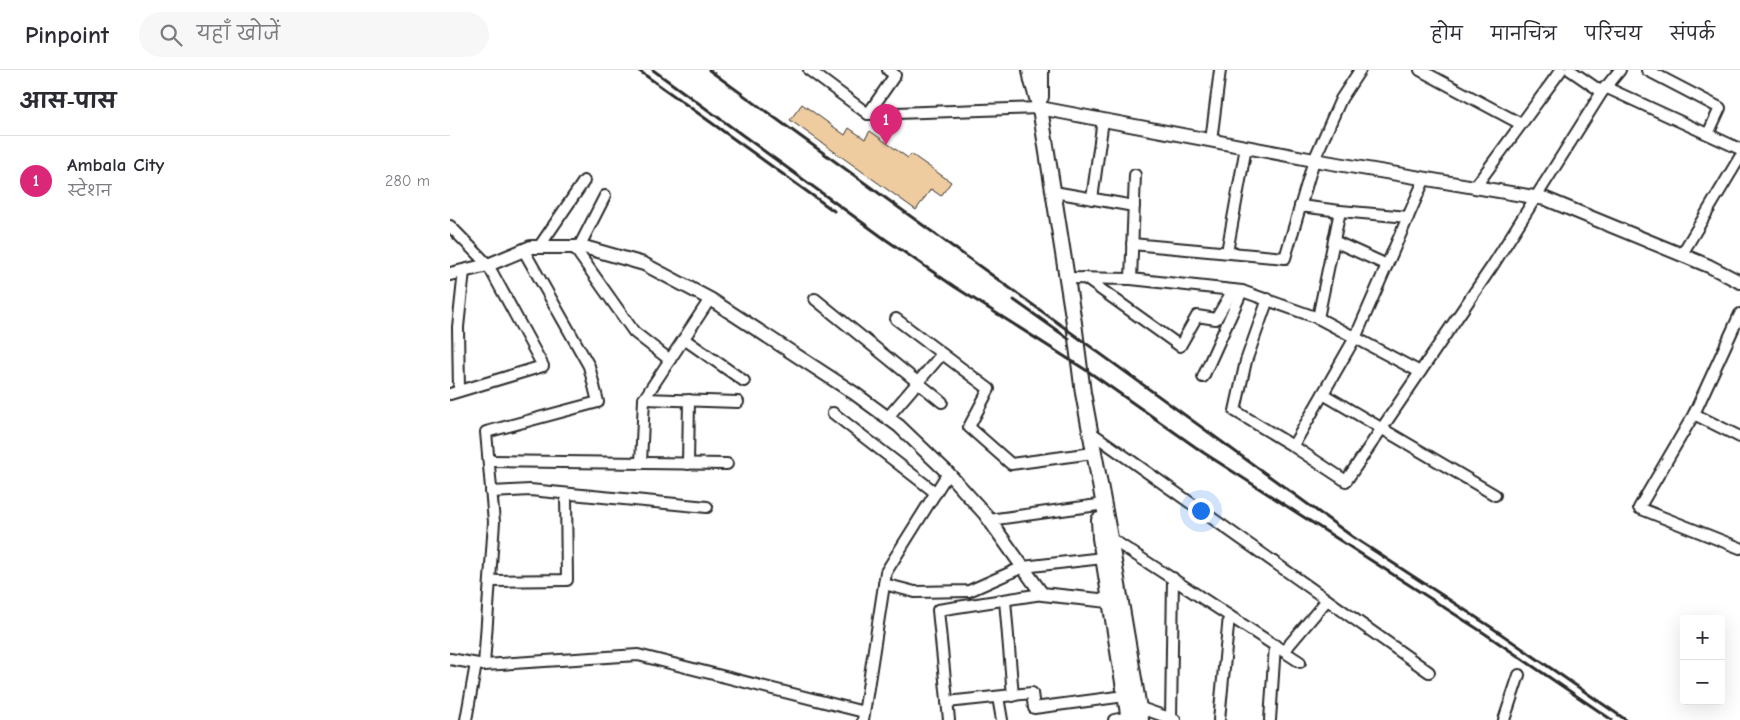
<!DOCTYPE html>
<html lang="hi">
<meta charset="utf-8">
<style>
body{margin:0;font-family:"Comic Neue","Playpen Sans Deva",sans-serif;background:#f7f7f7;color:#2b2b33}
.controls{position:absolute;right:15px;bottom:15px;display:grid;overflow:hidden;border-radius:5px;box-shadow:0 5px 20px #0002}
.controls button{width:45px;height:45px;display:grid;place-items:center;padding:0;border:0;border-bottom:1px solid #e1e1e2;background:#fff;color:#2b2b33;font:25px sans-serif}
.you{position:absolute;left:750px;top:440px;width:18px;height:18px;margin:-12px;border:4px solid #fff;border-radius:50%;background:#1a73e8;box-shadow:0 0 0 8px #1a73e833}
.badge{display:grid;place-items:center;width:32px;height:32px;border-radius:50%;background:#db2777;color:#fff;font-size:16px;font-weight:700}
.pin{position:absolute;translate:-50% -41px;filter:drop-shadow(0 1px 2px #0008)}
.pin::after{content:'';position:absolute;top:26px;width:18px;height:15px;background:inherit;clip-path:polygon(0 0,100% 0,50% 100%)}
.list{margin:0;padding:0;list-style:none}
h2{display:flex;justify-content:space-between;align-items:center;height:65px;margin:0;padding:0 20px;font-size:21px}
h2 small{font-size:16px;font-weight:400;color:#7c7c81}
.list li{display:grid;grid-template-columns:32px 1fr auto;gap:15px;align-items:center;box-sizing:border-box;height:90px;padding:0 20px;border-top:1px solid #e1e1e2}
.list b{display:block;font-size:19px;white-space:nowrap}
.list p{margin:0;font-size:16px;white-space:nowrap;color:#7c7c81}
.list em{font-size:16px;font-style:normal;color:#7c7c81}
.icon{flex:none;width:28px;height:28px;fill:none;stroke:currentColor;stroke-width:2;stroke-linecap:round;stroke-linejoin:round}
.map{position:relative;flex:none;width:1290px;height:650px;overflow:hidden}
header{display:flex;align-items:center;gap:30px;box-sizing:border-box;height:70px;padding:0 25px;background:#fff;border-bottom:1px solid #e1e1e2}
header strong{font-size:24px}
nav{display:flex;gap:28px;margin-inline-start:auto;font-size:18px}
.search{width:350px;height:45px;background:#f7f7f7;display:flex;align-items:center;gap:12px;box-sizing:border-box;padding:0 18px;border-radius:28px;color:#7c7c81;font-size:19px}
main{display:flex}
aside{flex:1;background:#fff}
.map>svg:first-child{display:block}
</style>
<header>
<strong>Pinpoint</strong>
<div class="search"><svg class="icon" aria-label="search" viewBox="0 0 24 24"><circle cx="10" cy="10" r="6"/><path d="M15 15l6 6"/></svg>यहाँ खोजें</div>
<nav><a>होम</a><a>मानचित्र</a><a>परिचय</a><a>संपर्क</a></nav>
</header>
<main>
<aside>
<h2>आस-पास<small></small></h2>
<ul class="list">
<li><span class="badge">1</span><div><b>Ambala City</b><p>स्टेशन</p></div><em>280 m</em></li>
</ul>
</aside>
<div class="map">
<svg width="1290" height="650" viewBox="0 0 1290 650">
<rect width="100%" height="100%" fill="#fff"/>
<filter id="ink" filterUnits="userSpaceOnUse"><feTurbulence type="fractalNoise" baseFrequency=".02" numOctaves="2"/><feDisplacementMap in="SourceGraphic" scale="10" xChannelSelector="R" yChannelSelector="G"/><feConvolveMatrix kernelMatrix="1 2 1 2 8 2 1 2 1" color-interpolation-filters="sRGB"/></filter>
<g filter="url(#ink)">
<polygon fill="#eecc9f" stroke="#2b2b2b" points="352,34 395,65 399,58 415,69 420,61 458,88 461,84 501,112 491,126 481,119 466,140 340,50"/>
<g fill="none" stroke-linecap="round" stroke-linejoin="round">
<g stroke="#2b2b2b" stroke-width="14">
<g id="minor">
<polyline points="359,0 418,44 590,38"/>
<polyline points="970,0 1071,54"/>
<polyline points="1120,0 1152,22"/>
<polyline points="1197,0 1270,38 1258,64"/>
<polyline points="1155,17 1290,79"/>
<polyline points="418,44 445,5 438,0"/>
<polyline points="761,71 770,0"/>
<polyline points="1025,117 1111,0"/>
<polyline points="604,122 684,136"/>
<polyline points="642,129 653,50"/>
<polyline points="850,136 890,141 958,147"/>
<polyline points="0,156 38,195 93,296 0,324"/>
<polyline points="884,171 937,195"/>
<polyline points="682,174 835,188 864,90 891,29 910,0"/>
<polyline points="89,177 134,111"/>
<polyline points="124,177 184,262 220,290"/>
<polyline points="129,177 155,126"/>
<polyline points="777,182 796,77"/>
<polyline points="1232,184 1290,87"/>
<polyline points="617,208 681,209 792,221 868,248 970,302"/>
<polyline points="635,208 730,276 747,246 766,249 783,220"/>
<polyline points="681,209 685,105"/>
<polyline points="365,229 492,332"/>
<polyline points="818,229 796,291 785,341 843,376 896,411 1043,195 1152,22 1170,0"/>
<polyline points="1290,244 1244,344 1189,438 1290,478"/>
<polyline points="868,248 890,141"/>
<polyline points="446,249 539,319 519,357 561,394 643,383"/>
<polyline points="234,269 294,311"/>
<polyline points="753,307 792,221"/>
<polyline points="9,321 8,257 14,201"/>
<polyline points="873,324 1045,425"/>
<polyline points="194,329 288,332"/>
<polyline points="383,343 486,423"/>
<polyline points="1244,344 1290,367"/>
<polyline points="438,347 492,284"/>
<polyline points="639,361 979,602"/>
<polyline points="843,376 906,266 975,108"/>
<polyline points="39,391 277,394"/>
<polyline points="191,393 194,329 260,229"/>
<polyline points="238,394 239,330"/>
<polyline points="41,422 80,420 257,437"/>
<polyline points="539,450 648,435"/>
<polyline points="660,468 850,592"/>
<polyline points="40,511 117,510 116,424"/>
<polyline points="434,514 465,522 519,521 573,497 653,488"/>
<polyline points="555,530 563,626"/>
<polyline points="834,581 877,530"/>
<polyline points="0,589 34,595 188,585 414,642"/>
<polyline points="34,595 44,452 36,362 148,332 139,296 74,181"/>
<polyline points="548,627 552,650"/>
<polyline points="497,632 582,623 584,638 675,626"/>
<polyline points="688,637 725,650"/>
<polyline points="721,649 723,508"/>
<polyline points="16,650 26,594"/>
<polyline points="413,650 436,502 498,403"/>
<polyline points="499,650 488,540 592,524"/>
<polyline points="664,650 679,647"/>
<polyline points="769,650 779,546"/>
<polyline points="820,650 825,575"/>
<polyline points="1054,650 1069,605"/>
</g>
</g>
<g stroke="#2b2b2b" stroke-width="16">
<g id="tertiary">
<polyline points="590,38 864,90 1096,129 1259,196 1290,212"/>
<polyline points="0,204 38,195 81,177 134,177 194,194 260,229 404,323 449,356 498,403 535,444 592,524 668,532"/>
</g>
</g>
<g stroke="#2b2b2b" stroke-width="18">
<g id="secondary">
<polyline points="580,0 582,11 590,38 624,253 633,323 660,468 691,650"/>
<polyline points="591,0 591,27"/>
<polyline points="649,450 650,468 679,650"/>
</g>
</g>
<use href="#minor" stroke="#fff" stroke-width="10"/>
<use href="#tertiary" stroke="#fff" stroke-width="12"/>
<use href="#secondary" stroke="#fff" stroke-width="14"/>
<g stroke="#2b2b2b" stroke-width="3">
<polyline points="188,0 384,141"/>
<polyline points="203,0 435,169 505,217 639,302 754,383 1034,563 1162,650"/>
<polyline points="259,0 903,467 1041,557 1176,650"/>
<polyline points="564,230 619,269"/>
</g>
</g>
</g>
</svg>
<div class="controls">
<button>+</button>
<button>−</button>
</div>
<div class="you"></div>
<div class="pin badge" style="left:436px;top:75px">1</div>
</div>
</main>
